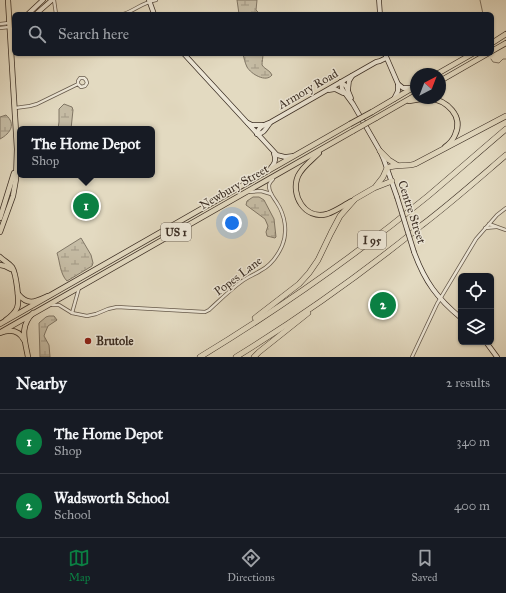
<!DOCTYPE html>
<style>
body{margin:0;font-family:"IM FELL Great Primer",serif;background:#242831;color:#f1f3f6}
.controls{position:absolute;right:12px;bottom:12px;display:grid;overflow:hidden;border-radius:6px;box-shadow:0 1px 3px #0004}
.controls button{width:36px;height:36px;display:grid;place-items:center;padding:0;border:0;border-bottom:1px solid #363941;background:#171b24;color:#f1f3f6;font:20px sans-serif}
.compass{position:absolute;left:410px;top:68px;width:36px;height:36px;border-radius:50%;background:#171b24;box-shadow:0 1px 3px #0004;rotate:42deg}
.you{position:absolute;left:232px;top:223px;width:14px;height:14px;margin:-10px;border:3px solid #fff;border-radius:50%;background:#1a73e8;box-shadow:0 0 0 6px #1a73e833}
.badge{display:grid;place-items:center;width:26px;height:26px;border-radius:50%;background:#0b8043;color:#fff;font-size:13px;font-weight:700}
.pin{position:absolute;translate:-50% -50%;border:2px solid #fff;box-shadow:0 1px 4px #0006}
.popup{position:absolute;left:17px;top:126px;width:138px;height:52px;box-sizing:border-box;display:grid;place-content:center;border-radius:6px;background:#171b24;filter:drop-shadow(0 1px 3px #0005);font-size:13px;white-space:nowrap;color:#9ea1a6}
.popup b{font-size:15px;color:#f1f3f6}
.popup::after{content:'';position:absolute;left:50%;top:100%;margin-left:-8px;border:8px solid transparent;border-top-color:#171b24}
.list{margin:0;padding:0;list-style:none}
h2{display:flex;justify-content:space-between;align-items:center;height:52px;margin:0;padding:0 16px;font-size:17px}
h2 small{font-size:13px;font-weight:400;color:#9ea1a6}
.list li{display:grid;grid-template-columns:26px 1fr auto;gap:12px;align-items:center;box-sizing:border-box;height:64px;padding:0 16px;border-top:1px solid #363941}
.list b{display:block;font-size:15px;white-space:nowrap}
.list p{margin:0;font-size:13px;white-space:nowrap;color:#9ea1a6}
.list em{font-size:13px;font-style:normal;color:#9ea1a6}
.icon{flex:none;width:22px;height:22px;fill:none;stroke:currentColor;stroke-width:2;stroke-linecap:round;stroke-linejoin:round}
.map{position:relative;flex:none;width:506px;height:357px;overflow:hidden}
.search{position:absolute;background:#171b24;box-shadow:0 1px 3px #0004;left:12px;right:12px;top:12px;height:44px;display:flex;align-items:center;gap:10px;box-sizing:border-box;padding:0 14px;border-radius:6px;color:#9ea1a6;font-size:15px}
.sheet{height:180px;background:#171b24}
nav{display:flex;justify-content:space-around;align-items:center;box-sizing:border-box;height:56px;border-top:1px solid #363941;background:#171b24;font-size:11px;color:#9ea1a6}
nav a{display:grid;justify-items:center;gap:2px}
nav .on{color:#0b8043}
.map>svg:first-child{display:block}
</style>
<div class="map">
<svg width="506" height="357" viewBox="0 0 506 357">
<defs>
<pattern id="wetland-marsh" width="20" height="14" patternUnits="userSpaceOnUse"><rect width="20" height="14" fill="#c6bda6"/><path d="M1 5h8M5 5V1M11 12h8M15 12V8" fill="none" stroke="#a29a87"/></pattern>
</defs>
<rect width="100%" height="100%" fill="#e3dac1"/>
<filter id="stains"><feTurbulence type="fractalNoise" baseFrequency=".005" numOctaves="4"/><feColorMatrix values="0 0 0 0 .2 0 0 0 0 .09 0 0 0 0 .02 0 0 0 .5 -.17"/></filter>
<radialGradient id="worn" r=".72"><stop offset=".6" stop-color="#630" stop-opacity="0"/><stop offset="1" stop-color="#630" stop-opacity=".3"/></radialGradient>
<g fill="url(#wetland-marsh)" stroke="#807665">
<polygon points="237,0 257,0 256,10 260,14 239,14"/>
<path d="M243 54H263C263 57 262 62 262 65 264 69 270 70 272 75 266 83 251 74 247 67 245 63 244 58 243 54Z"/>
<polygon points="64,104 72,107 73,110 71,129 58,129 59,122 59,109"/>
<path d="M6 115C16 124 11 133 0 139V117Z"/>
<polygon points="253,197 259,197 264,200 274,219 276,237 275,238 267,236 266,232 268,226 265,219 246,205 247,201"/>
<path d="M81 238 91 255 93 263 92 266 67 281C60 274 60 262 57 253Z"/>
<polygon points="49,316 54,316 57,320 48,326 45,333 44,336 49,345 50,357 40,357 39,323 46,317"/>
</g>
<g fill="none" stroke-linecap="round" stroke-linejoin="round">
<g stroke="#7e7262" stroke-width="1">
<polyline points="480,0 483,14"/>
<polyline points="491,59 493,62 499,63 503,59 506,59"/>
</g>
<g stroke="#65594b" stroke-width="4">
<g id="minor">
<polyline points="54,0 56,14"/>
<path d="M124 14C135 10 144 2 156 0"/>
<polyline points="0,24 9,23"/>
<polyline points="0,28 9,27"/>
<polyline points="15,108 30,106 37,104 78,84 78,81 80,78 84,78 86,80 87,83 85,86 81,87 78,84"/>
<polyline points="248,192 261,191 271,194"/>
<polyline points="489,224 506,230"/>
<polyline points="485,228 496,227"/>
<path d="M52 305H59L72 313 87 316 96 314 108 309 117 307 205 312 209 310C220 300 230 290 241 282 247 277 254 275 260 271 270 266 277 257 282 246 288 232 285 215 277 203 274 198 269 193 269 186 269 183 271 181 273 179"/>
<polyline points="72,313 79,288"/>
<polyline points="412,357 437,304 476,239 497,215 506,208"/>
</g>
</g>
<g stroke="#3b2e24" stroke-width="5.5">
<g id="secondary">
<polyline points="149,0 154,14"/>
<polyline points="379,0 380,14"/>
<polyline points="28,14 43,0"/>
<polyline points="36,14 52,0"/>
<polyline points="184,54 277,155 285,157 293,156"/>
<polyline points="385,54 398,84 403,88 411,88"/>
<polyline points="341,82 342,89 353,104 380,151 384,160 397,197"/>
<polyline points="341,82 346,86 351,98"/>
<polyline points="329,90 335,89 343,93"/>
<polyline points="348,90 349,81 352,76"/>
<polyline points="394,99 398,91 398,84"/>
<polyline points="248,123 252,125 263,125"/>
<path d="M257 134C258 126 265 125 271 122L376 62 380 61 386 58"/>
<path d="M257 134C264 134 266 128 270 123"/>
<path d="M270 169C274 164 277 160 274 154"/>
<path d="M414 252C425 282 437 298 461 318"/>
<polyline points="486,342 497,357"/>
</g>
</g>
<g stroke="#3b2e24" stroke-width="6">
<g id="primary">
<polyline points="492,43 506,34"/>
<polyline points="492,51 506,43"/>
<polyline points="437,74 472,54"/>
<polyline points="440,81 487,54"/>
<path d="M428 98C447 100 464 116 455 135 453 140 449 144 445 147"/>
<polyline points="409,101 427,98"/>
<polyline points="372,112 416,86"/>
<polyline points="376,118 416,95"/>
<path d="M319 153C312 160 302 167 298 176 290 195 305 220 327 214 336 211 344 205 352 201"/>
<polyline points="0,324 350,124"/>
<polyline points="1,332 353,131"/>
</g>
</g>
<g stroke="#3b2e24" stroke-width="6">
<g id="trunk">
<polyline points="0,218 14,173"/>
<polyline points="0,232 13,196 16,179 17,149 8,0"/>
<path d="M0 257C4 261 9 263 12 267 16 273 20 302 17 308 15 313 10 317 6 320"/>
<polyline points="0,265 5,266 11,269"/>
<path d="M18 294C28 306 35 302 48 296"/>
<path d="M0 333C10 329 19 330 24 340"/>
<path d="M28 357C25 340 19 327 33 313"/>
</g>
</g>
<g stroke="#3b2e24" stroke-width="6">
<g id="motorway">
<polyline points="380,151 389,160 397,165"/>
<path d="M376 186 383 177 387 168C396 164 406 167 415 164L506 116"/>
<polyline points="255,318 299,284 309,273 318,260 331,233 340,216 355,199 374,188 392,181"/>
<path d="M200 357C279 309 356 255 428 196 454 174 480 151 506 129"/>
<path d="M236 357C301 317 363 273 422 225 451 203 478 179 506 155"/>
<polyline points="254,357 259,352 308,313"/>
</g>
</g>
<use href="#minor" stroke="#ede7d7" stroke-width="2.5"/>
<use href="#secondary" stroke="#ede7d7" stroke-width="4"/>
<use href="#primary" stroke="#e3dac1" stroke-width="4.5"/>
<use href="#trunk" stroke="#e3dac1" stroke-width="4.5"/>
<use href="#motorway" stroke="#e3dac1" stroke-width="5"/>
<g stroke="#3b2e24" stroke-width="5.5" stroke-linecap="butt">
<polyline id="secondary-bridge" points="397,197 414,252"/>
</g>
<g stroke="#3b2e24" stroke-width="6" stroke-linecap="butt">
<g id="primary-bridge">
<polyline points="350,124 372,112"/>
<polyline points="353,131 376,118"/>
</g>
</g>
<use href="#secondary-bridge" stroke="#ede7d7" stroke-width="4"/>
<use href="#primary-bridge" stroke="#e3dac1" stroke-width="4.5"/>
</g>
<circle fill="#8f2418" stroke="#ede7d7" stroke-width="1.5" cx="88" cy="341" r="4"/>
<g text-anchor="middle" stroke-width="3" stroke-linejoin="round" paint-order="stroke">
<g fill="#ede7d7" stroke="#70665a" stroke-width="1">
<rect x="161" y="223" width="30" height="18" rx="3"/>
<rect x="358" y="231" width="28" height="18" rx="3"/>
</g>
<g font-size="11" font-weight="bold" fill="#3b2e24">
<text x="176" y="236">US 1</text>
<text x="372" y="244">I 95</text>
</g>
<g font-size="12" fill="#3b2e24" stroke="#ede7d7">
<text transform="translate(308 89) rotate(-30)" y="4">Armory Road</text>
<text transform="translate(234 187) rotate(-30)" y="4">Newbury Street</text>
<text transform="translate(412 212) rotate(72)" y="4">Centre Street</text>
<text transform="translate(238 276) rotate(-37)" y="4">Popes Lane</text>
</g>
<g font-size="12" font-weight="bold" fill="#3b2e24" stroke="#ede7d7" text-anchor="start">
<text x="96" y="345">Brutole</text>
</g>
</g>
<rect width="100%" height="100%" filter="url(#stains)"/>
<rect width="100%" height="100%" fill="url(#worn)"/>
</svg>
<div class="controls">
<button><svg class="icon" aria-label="locate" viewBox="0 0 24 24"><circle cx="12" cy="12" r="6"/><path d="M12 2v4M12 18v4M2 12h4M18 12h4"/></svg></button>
<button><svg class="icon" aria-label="layers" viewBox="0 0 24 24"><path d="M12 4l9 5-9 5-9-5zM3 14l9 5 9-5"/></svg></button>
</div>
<svg class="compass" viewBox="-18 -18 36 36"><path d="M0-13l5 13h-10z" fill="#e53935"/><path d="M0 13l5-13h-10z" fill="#9ea1a6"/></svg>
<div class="you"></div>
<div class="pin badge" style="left:86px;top:206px">1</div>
<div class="popup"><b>The Home Depot</b>Shop</div>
<div class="pin badge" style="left:383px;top:305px">2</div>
<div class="search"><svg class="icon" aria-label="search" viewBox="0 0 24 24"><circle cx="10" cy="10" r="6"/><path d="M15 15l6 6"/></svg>Search here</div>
</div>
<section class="sheet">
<h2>Nearby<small>2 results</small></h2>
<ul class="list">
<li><span class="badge">1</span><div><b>The Home Depot</b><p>Shop</p></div><em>340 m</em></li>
<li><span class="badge">2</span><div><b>Wadsworth School</b><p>School</p></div><em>400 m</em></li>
</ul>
</section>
<nav>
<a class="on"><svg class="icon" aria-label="map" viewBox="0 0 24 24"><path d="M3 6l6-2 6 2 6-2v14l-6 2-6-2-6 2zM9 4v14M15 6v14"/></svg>Map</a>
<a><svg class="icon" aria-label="directions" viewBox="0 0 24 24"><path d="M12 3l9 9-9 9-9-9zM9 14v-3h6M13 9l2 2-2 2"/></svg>Directions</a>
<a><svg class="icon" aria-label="saved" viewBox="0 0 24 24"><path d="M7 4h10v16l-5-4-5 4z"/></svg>Saved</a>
</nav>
